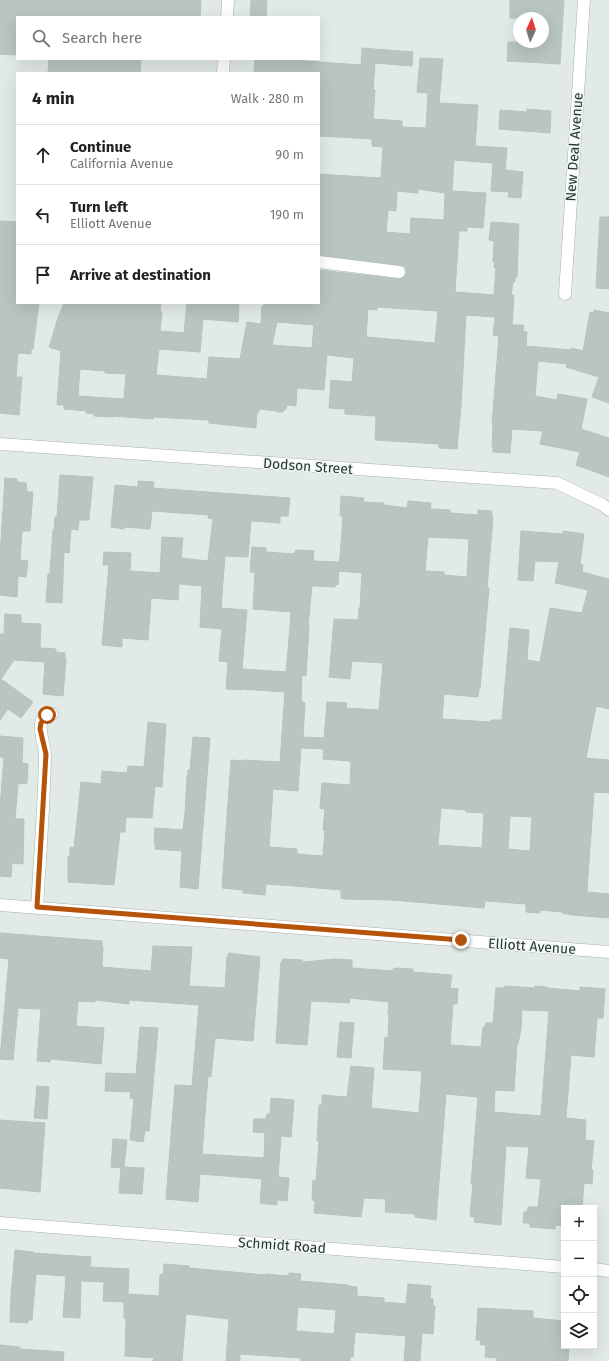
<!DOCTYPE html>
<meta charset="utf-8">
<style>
body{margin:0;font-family:"Fira Sans",sans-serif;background:#f6f6f6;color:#222}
.controls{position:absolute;right:12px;bottom:12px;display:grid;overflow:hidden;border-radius:0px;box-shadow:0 4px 16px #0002}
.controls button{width:36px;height:36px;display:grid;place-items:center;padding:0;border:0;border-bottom:1px solid #e0e0e0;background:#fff;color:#222;font:20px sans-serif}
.compass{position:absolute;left:513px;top:12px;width:36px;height:36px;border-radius:50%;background:#fff;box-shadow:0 4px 16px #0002;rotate:4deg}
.stop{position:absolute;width:12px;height:12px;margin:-9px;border:3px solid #b45309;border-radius:50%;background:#fff}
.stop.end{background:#b45309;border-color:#fff;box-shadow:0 1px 4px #0008}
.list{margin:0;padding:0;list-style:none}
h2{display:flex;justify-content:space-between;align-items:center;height:52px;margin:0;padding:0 16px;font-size:17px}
h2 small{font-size:13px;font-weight:400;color:#767676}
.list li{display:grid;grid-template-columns:26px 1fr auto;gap:12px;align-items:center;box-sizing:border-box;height:60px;padding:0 16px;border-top:1px solid #e0e0e0}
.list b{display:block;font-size:15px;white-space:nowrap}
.list p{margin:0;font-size:13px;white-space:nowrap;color:#767676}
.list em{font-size:13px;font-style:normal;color:#767676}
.icon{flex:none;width:22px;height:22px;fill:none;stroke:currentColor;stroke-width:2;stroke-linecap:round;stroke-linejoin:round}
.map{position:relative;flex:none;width:609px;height:1361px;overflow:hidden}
.search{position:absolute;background:#fff;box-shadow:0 4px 16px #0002;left:16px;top:16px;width:304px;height:44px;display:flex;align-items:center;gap:10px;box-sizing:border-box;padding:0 14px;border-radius:0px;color:#767676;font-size:15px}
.panel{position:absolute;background:#fff;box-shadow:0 4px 16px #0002;left:16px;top:72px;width:304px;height:232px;border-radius:0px}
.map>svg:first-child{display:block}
</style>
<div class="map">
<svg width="609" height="1361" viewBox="0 0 609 1361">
<rect width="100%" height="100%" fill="#e2eae7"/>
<g fill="#b8c5c0" stroke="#b5c3be" fill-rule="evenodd">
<polygon points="0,0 201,0 200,17 17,17 17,55 0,54"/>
<polygon points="251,0 267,0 266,17 250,17"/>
<polygon points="510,0 564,0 560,64 507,61 508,42 543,42 543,18 510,18"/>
<path d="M362 48 413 52 412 66 375 63 373 90H375L373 119 402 121V127L426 128 428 93 417 92 420 58 443 59 439 103 478 105 475 146 507 148 505 170 523 172 521 198 508 197 509 192 491 191 493 163 454 160 452 191 486 193 483 228 467 227V231H459L455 292 494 295 496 268H494L495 262H493L494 241 489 240 491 222 519 224 517 277H515V282H513L511 295H514L512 325H524L523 331 527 332 526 346 571 350 572 348 583 351 590 312 593 313 594 310 609 313V403L592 397 599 377 566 367 567 364 538 361 535 396 557 400 558 394 587 399 581 429 609 438V477L576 465 580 452 540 444 543 431 512 429 510 453 493 452V447H492L493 424H492L499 336 493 335 495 317 466 315 461 406 457 449 439 448V444L375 440 376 416 345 414V409L329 408 331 380 352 382 354 358 327 355 324 390 297 388 296 406 287 405 286 409 282 412H278L276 411 259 409V412H257L256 428 209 423V420L153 417V419L113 416V417L94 416 95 414 86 413 87 411 64 409V405H57L61 351 49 347 58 318 64 303H161L160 311 162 312 160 331 184 333 187 303H239L238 322 203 319 200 352 159 349 156 375 207 379 209 357 240 359 247 322 261 324 262 306H264V303H294L319 305V270L398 279 405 277 406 273V269L404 266 400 265 319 255V174L381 178 383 147 372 146V139L319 136V73H254L255 59H278L361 65ZM418 189 445 193 444 220 411 218 410 234 386 232 388 210 396 211 397 191 418 193ZM377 307 438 311 435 343 366 337 368 309 377 310ZM277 322 314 325 312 348 272 345ZM80 369 105 371V373L126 374 124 399 78 396Z"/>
<polygon points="49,59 141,59 140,73 48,73"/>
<polygon points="527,109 551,111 550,133 499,129 500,110 527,112"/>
<polygon points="600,217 609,217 609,289 596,288"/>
<polygon points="0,221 17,222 17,303 39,303 33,349 31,349 31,354 18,353 16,377 22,377 19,415 0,413"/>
<polygon points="60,475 93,477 89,520 79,520 78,530 71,529 69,553 64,552 62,603 46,602 48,574 50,574 50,572 53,530 54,530 55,517 57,517"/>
<polygon points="5,478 17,479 17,482 26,483 27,492 33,492 30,531 22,531 20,560 28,561 26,577 18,576 17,597 0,595 0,557"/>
<path d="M138 481 154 482 153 488 290 498 288 516H280V523L251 521 248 557 225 556 221 608 247 610 242 669 286 672 288 651 291 612 253 609 255 572H250L252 547 266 548V552L294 554 296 550 314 551 313 561 339 562 338 585 335 584V587L312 586 308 626H309L306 676 302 675 301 701 305 703 303 737 324 738 327 702 347 703 346 708 379 710 383 663 352 661 350 679 329 677 334 619 358 620 359 608H360L362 573 339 571 343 516H340L341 496 364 498 363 502 384 503V505L407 508 408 501 431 503 430 509 450 510V513L478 515V510L492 511V518H493L487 588H489L480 689H479L478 697 444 694 442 719 491 722V720H502L510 628 529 630 527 660 540 662 550 608 582 613 588 590 555 583 559 562 535 561 533 581 518 580 521 531 563 534V531L584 534 580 564 583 565 582 572 609 579V709L596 706 586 758 609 760V793L594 792 587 890V892L609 894V918L572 915 562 913V912L540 910V913L526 912V904L485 901 484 908 392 900 345 899 341 898V890L294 886 266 884 265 895 243 893V890L222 888 231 760 243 761V760L280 762 285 692 242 689V690L226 689 228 662 219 661 222 629 200 627 202 586 179 584 178 600 151 598 148 640 122 638V647L102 645 109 565H103L104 552 131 553 130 571 160 573 162 537 183 538 181 558 208 561 213 519 208 518 209 515 152 511 150 529 124 527V529L111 527 115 485 138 487ZM428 537 469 539 467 577 444 575V572L425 571ZM301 748 324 749 323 759 350 761V762H351L350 785 322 783 320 808 325 809 323 830H325L323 856 297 854V849L269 847 273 789 298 791ZM441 808 466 810V812L484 813 482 848 438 845ZM510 816 532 817 530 851 508 849Z"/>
<polygon points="5,614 21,615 21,623 41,624 40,648 56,649 56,652 65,653 65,659 66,659 63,696 43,694 45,662 14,660 1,679 33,702 21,718 8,709 0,720 0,634 4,634"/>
<polygon points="148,722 166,724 162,787 155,786 152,818 126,817 125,832 120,832 114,885 68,882 68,856 70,856 70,847 74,848 81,782 101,784 102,771 127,773 128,766 144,767"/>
<polygon points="0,736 23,738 22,763 28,764 27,783 18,784 15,819 24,819 23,864 12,863 11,877 0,876 0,808 4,757 0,757"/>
<polygon points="193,737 210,738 198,889 180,887 182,851 155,849 155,843 154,842 155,828 183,830 185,813 187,776 188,776 188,770 190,770"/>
<polygon points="0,933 102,941 102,947 103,947 102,967 151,971 153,946 192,947 189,986 225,988 227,957 229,953 260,957 253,1041 215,1038 211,1077 208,1076 202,1154 264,1158 265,1133 253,1132 254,1119 266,1119 267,1114 270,1114 271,1098 294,1100 291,1137 281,1136 278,1177 289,1178 287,1201 277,1200 277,1205 260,1203 262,1179 200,1174 198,1202 166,1199 175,1085 192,1086 199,1005 129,1000 129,1004 95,1000 95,1002 78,1001 76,1026 104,1028 101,1064 51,1059 50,1062 37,1061 41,1009 18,1008 13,1060 0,1059 9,959 0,958"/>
<path d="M283 959 302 960 303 962 335 959 352 960V968L393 971V969L396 968 413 969V972L452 975 450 988 458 989 457 1004H453L450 1045 481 1047 483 1027H485L486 1023H493L496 988H504V986L535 988V986L547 987V988L580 991V987L605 989 603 1018H597L594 1057 571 1055 566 1118 586 1120 585 1140 594 1141 591 1170H593L592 1184 584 1183 582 1208H564V1226L555 1225V1229L530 1227V1223H523L524 1212H527L528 1207H538L541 1179 526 1178 529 1147 506 1146 501 1225 474 1222 475 1217H471L470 1215 473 1184H471L478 1097 446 1094 436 1220 415 1217V1214L385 1212 386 1199 364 1198 361 1217 314 1213 315 1202 314 1200H312L313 1180 316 1181 319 1141H317L319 1105H322V1095L347 1097 351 1066 374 1068 371 1108 419 1113 422 1071 383 1069 385 1037 388 1038 389 1014H388L389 1002 350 998 349 1003 311 1001 307 1045 276 1043 281 962H282ZM522 1010 549 1011 541 1116 494 1112 495 1090 514 1091 517 1044H518L521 1029Z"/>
<polygon points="340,1022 354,1023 351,1058 337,1057"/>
<polygon points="140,1027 158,1028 149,1131 145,1131 143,1142 130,1140 134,1099 130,1098 131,1092 105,1091 106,1073 136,1074"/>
<polygon points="37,1086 49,1087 47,1119 34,1118"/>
<polygon points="0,1120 45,1123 40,1192 0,1188"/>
<polygon points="113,1139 127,1140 124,1167 144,1168 142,1194 119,1193 121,1168 111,1167"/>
<path d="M15 1250 33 1252V1253L91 1257 90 1267 129 1269 128 1294 159 1296 160 1274 163 1275 164 1264 189 1266V1268L266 1275V1274L289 1276V1273L301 1274 300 1281 348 1285V1286L357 1287V1296L384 1298V1302L406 1304 408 1284 431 1286 430 1299H433V1306H435L433 1334 422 1333 420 1361H404L406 1336 355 1332 353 1357H350V1361H301V1358L240 1354V1361H226L229 1319 186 1314 182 1361H153L154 1358 125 1356 126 1318H124V1302L103 1301 104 1282 81 1281 80 1318 63 1317 66 1276 36 1274 32 1320H28V1323L10 1322 11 1296ZM298 1307 336 1310 334 1334 296 1331Z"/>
<polygon points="478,1308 533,1311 533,1318 564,1321 564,1346 569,1346 568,1361 497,1361 497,1358 485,1357 486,1345 480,1345 481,1340 476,1340"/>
<polygon points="0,1345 20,1347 20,1349 64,1352 63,1361 0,1361"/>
</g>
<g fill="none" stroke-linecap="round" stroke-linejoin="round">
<g stroke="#a5b1ae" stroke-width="13">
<g id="minor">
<polyline points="227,17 228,0"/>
<polyline points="223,73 224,59"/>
<polyline points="319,262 399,272"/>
<polyline points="565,294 584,0"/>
<polyline points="0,444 557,483 603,505 609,510"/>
<path d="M37 907C40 857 44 807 45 756 46 744 31 717 52 714"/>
<polyline points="0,1223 564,1267"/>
<polyline points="594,1269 609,1271"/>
</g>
</g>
<g stroke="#a5b1ae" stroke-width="13">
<polyline id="tertiary" points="0,905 609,952"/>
</g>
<use href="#minor" stroke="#fff" stroke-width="12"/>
<use href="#tertiary" stroke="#fff" stroke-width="12"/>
</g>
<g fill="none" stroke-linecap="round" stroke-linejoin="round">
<polyline stroke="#b45309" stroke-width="5" points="47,715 41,723 40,729 46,754 37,907 461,940"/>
</g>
<g text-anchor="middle" stroke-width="3" stroke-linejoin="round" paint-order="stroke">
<g font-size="14" fill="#243934" stroke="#f2f7f5">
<text transform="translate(574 147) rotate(-86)" y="5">New Deal Avenue</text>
<text transform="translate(308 466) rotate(4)" y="5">Dodson Street</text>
<text transform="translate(532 946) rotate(4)" y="5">Elliott Avenue</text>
<text transform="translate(282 1245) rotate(4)" y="5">Schmidt Road</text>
</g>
</g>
</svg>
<div class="controls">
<button>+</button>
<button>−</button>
<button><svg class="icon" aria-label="locate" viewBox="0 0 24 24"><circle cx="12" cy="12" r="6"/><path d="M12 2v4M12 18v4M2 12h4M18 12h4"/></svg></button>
<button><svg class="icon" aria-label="layers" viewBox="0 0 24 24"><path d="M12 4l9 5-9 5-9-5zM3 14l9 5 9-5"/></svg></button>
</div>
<svg class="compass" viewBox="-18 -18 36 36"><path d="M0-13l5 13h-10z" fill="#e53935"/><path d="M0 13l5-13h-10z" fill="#767676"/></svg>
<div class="stop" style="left:47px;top:715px"></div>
<div class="stop end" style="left:461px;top:940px"></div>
<div class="search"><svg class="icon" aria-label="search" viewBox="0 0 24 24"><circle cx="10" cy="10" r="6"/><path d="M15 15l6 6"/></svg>Search here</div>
<section class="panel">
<h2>4 min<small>Walk · 280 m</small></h2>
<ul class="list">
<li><svg class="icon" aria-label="ahead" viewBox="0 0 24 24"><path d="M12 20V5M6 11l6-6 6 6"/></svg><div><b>Continue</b><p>California Avenue</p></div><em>90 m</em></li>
<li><svg class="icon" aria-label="left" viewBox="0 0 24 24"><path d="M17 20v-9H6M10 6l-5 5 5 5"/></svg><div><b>Turn left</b><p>Elliott Avenue</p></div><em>190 m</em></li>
<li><svg class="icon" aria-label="arrive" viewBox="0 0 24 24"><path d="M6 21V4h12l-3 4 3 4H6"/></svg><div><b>Arrive at destination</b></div></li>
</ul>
</section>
</div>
